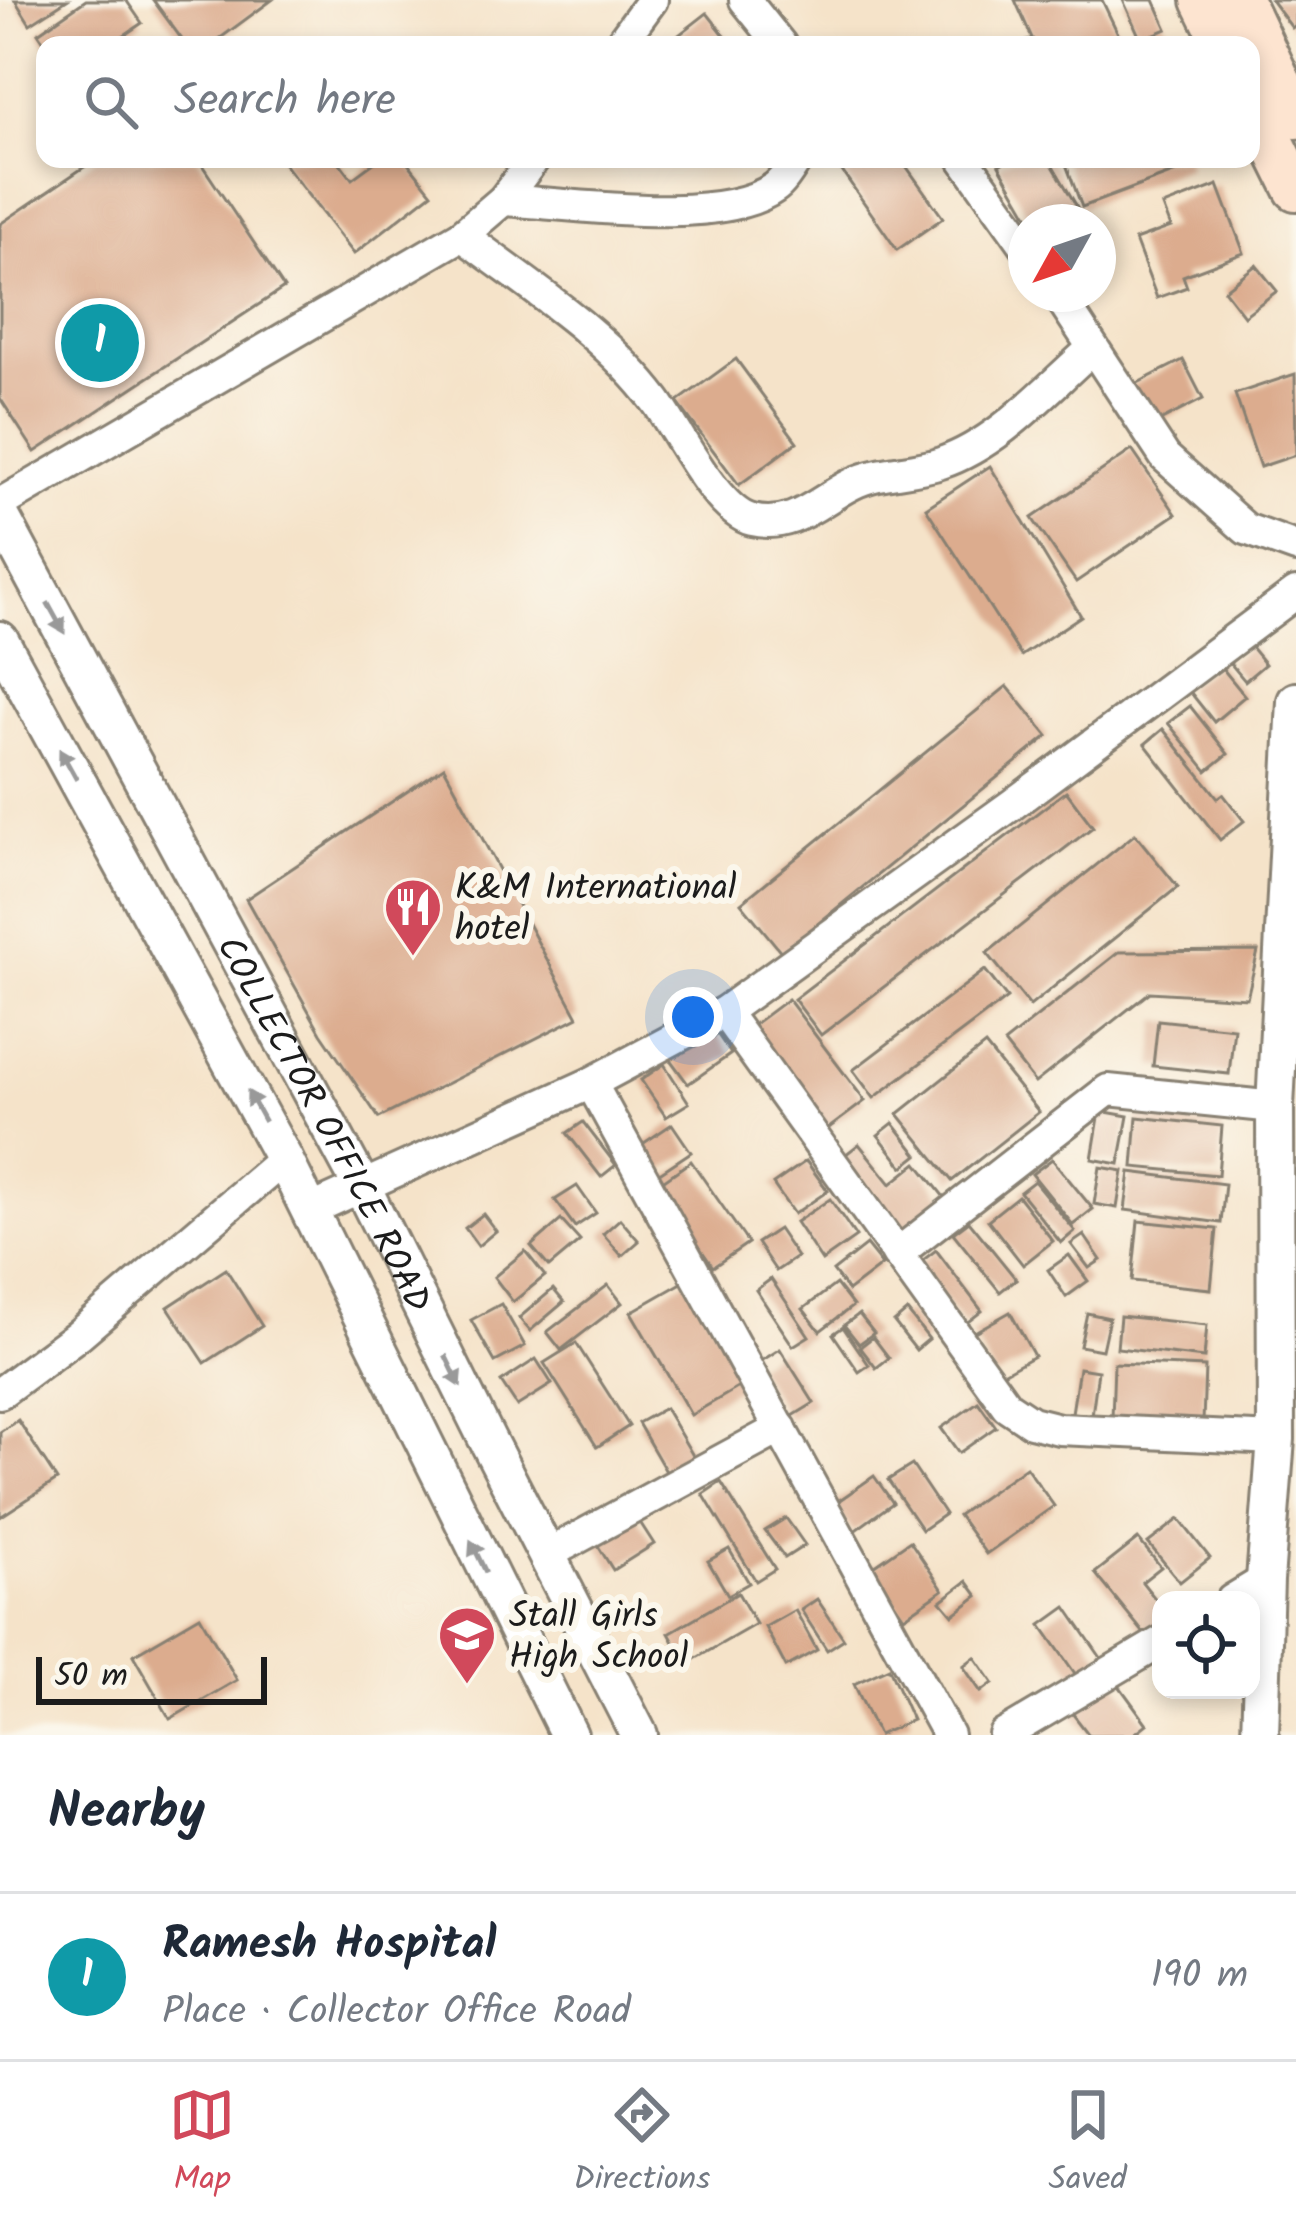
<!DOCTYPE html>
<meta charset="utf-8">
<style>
body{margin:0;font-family:Kalam,sans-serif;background:#f2f2f3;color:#1f2937}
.controls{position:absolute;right:36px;bottom:36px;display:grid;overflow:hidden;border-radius:24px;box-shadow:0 6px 18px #0003}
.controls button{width:108px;height:108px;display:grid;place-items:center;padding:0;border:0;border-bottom:3px solid #e0e1e3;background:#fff;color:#1f2937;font:60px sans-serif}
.compass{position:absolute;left:1008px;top:204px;width:108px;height:108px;border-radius:50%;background:#fff;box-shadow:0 6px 18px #0003;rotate:230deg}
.scale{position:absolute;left:36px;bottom:30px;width:231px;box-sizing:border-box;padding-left:12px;border:6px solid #1c1c1c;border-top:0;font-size:33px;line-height:42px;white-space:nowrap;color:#1c1c1c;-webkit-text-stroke:9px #fbf7ec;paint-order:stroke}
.you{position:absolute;left:693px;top:1017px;width:42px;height:42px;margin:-30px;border:9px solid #fff;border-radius:50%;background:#1a73e8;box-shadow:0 0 0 18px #1a73e833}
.badge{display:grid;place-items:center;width:78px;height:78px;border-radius:50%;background:#d1495b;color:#fff;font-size:39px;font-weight:700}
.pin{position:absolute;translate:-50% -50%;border:6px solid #fff;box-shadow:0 3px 12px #0006}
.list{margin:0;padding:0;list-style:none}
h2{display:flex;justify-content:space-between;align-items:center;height:156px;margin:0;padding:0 48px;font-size:51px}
h2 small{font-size:39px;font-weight:400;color:#747a83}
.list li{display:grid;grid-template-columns:78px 1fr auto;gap:36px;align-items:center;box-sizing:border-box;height:168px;padding:0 48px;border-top:3px solid #e0e1e3}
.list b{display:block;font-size:45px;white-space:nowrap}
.list p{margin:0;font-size:39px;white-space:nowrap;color:#747a83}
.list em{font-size:39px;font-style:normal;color:#747a83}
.icon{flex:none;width:66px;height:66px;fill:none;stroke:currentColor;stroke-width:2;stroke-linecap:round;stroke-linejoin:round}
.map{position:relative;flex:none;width:1296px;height:1735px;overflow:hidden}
.search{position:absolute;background:#fff;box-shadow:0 6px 18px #0003;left:36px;right:36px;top:36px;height:132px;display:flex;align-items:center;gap:30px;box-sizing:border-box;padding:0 42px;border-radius:24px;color:#747a83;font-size:45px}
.sheet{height:324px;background:#fff}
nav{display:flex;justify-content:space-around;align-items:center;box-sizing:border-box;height:168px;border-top:3px solid #e0e1e3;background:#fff;font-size:33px;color:#747a83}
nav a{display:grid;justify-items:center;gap:6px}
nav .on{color:#d1495b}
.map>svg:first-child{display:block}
</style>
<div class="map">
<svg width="1296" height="1735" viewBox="0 0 1296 1735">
<rect width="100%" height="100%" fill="#fbf7ec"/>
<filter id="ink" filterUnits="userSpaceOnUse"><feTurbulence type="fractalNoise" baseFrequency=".00833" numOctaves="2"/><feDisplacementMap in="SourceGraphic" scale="24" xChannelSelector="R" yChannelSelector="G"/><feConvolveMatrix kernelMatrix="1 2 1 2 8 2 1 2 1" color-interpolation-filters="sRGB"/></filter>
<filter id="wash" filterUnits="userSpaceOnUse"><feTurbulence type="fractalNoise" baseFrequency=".004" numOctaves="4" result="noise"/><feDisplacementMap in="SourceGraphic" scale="48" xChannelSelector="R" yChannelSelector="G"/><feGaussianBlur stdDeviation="2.7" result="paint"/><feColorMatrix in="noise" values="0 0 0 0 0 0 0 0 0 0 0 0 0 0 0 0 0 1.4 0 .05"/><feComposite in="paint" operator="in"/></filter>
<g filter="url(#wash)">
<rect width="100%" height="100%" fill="#f5e3c9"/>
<g id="blocks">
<g fill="#dcac8e">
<polygon points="15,0 67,0 30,24"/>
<polygon points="86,0 126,0 142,23 123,36 129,45 46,45 38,33"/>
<polygon points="153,0 272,0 211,45 186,45"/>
<polygon points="1015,0 1102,0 1121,40 1111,45 1017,45 1032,38"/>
<polygon points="1123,0 1154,0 1167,29 1141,40"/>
<polygon points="1271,0 1296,0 1296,25 1292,28"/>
<polygon points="707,13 732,45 666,45"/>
<polygon points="96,159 198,159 284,288 35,452 0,398 0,224"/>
<polygon points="280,159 337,159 352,179 379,159 405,159 432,193 354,254"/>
<polygon points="858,159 901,159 943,218 897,250 842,171"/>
<polygon points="1010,159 1049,159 1086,222 1032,222 999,165"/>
<polygon points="1064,159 1186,159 1189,167 1082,207"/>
<polygon points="1218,185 1244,253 1183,276 1187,287 1157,298 1135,240 1171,227 1163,206"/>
<polygon points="1256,265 1277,291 1244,316 1224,290"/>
<polygon points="736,359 797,442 739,485 677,402"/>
<polygon points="1183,360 1203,399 1150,426 1130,387"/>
<polygon points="1295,374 1296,455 1260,467 1235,394"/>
<polygon points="1132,450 1176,514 1076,582 1032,518"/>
<polygon points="990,466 1081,616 1021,656 926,508"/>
<polygon points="1250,646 1265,664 1245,681 1230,663"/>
<polygon points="1218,663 1245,696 1214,722 1187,688"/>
<polygon points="1007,686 1048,736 782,953 741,903"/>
<polygon points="1190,706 1228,754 1207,771 1168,723"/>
<polygon points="1163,729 1218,798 1223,794 1244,821 1220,840 1145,744"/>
<polygon points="444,767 578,1017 379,1118 321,1033 246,899"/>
<polygon points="1066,791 1093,827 821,1035 794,999"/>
<polygon points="1135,834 1178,887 1030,1006 987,953"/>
<polygon points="1258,951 1247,998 1150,992 1035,1083 1004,1043 1119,952"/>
<polygon points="985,970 1007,998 874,1098 853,1070"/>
<polygon points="788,999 865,1101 825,1131 748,1029"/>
<polygon points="1158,1020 1234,1028 1229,1074 1153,1066"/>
<polygon points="713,1028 731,1054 688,1084 669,1058"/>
<polygon points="985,1045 1039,1112 952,1181 898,1114"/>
<polygon points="664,1064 689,1103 666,1117 641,1080"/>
<polygon points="1100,1111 1128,1116 1119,1164 1092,1159"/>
<polygon points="1137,1117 1222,1126 1218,1175 1133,1167"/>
<polygon points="583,1122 616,1165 601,1177 567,1133"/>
<polygon points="893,1123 918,1155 903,1167 878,1135"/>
<polygon points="672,1124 691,1152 658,1174 638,1147"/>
<polygon points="859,1144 891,1184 917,1163 948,1202 904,1237 841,1158"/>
<polygon points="1052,1159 1093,1209 1073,1225 1032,1174"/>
<polygon points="691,1161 748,1243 713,1267 657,1185"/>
<polygon points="806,1161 828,1191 794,1214 773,1184"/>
<polygon points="1100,1167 1123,1171 1117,1208 1094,1204"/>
<polygon points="1130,1172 1225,1184 1221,1223 1125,1210"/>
<polygon points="1034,1181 1075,1231 1061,1243 1020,1192"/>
<polygon points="577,1186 596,1213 575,1227 555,1200"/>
<polygon points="1018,1196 1053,1241 1023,1265 988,1220"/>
<polygon points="830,1199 856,1237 822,1261 796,1222"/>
<polygon points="483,1214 496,1231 478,1246 465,1228"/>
<polygon points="620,1219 639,1241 622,1256 603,1234"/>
<polygon points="561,1220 580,1241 549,1267 531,1246"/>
<polygon points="969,1221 1016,1279 1000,1292 953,1233"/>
<polygon points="1138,1221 1217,1229 1211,1289 1132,1281"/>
<polygon points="778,1229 797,1257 776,1271 757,1243"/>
<polygon points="1084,1235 1101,1260 1089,1268 1071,1244"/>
<polygon points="866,1245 882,1265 848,1291 833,1271"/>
<polygon points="936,1250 982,1311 964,1325 918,1264"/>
<polygon points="525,1251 545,1276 513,1302 494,1277"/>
<polygon points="1069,1255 1088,1281 1066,1297 1048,1270"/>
<polygon points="226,1269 262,1326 205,1363 168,1307"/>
<polygon points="771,1279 809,1336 793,1346 756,1290"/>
<polygon points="687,1280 746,1383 691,1415 631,1312"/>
<polygon points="836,1284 853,1306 820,1331 803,1309"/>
<polygon points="608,1285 622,1303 561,1350 547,1332"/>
<polygon points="553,1289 564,1302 530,1331 519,1318"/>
<polygon points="501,1304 525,1346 495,1362 471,1320"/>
<polygon points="907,1311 929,1339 916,1350 894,1322"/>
<polygon points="1010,1312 1034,1356 996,1377 971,1334"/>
<polygon points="1087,1313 1109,1318 1102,1350 1080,1346"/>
<polygon points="859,1314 874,1333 859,1344 844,1325"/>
<polygon points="1120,1316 1207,1325 1204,1358 1117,1348"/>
<polygon points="843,1327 869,1365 859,1372 833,1334"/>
<polygon points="873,1337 889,1358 876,1368 860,1347"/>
<polygon points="576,1343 629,1426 597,1447 544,1363"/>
<polygon points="780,1349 814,1403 788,1419 755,1365"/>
<polygon points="536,1359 552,1384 517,1406 501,1382"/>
<polygon points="1114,1363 1205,1367 1203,1422 1112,1419"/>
<polygon points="1079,1368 1098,1371 1092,1415 1072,1413"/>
<polygon points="978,1402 996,1427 959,1453 941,1428"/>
<polygon points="665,1408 699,1466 672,1482 638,1423"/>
<polygon points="18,1420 57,1480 0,1517 0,1432"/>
<polygon points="912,1465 945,1514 922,1530 888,1480"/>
<polygon points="1026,1467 1054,1506 986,1554 958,1515"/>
<polygon points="874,1476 893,1503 853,1532 834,1504"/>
<polygon points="721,1482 775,1569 756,1581 703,1494"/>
<polygon points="636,1516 654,1544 613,1570 595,1541"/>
<polygon points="786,1518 805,1545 785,1558 765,1531"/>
<polygon points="1179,1519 1210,1558 1180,1582 1148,1543"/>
<polygon points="1138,1539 1161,1567 1142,1582 1161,1606 1161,1624 1146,1636 1095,1573"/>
<polygon points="910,1541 943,1590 904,1617 871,1568"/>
<polygon points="729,1549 749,1583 728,1595 708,1561"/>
<polygon points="967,1581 978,1596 953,1615 941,1601"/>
<polygon points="738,1593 756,1624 686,1664 669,1633"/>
<polygon points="817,1599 844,1639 827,1650 801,1610"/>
<polygon points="1066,1607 1106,1665 1081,1682 1041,1625"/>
<polygon points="795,1610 817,1650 786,1667 765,1627"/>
<polygon points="200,1616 237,1680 170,1719 133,1655"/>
<polygon points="975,1657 993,1683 981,1692 963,1666"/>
<polygon points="889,1668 912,1720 878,1735 854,1684"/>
<polygon points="1115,1680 1147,1724 1133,1735 1089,1735 1072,1713"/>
</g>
</g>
</g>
<g filter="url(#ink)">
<use href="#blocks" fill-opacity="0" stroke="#888072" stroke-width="3"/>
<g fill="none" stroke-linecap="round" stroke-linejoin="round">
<g stroke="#888072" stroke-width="36">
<g id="minor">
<polyline points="745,0 781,45"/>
<polyline points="619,45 652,0"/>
<polyline points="964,159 1026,246"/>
<path d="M503 200C571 204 719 227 774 188 783 182 791 168 797 159"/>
<path d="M462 235C527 285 606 334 656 401 678 431 716 511 752 520 794 530 819 500 852 484 880 470 911 473 941 463 1000 443 1047 388 1093 348"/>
<polyline points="1058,294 1165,457 1246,529 1296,547"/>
<polyline points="0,504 462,235 503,200 534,159"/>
<polyline points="724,1012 1007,1406 1031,1422 1059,1429 1276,1439"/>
<polyline points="591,1083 948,1735"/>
<polyline points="310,1210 591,1083 724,1012 1013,804 1296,593"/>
<polyline points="897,1254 1108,1090 1275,1107"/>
<polyline points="0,1393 78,1335 284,1159"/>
<polyline points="546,1555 781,1428"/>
<polyline points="1232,1600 1265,1580"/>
<polyline points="1004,1735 1161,1642"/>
</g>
</g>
<g stroke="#888072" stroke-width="42">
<g id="tertiary">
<path id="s1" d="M0 515 363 1189 487 1439 639 1735"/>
<polyline points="0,640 284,1159 569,1735"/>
<polyline points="1260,1735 1265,1580 1276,1439 1275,1107 1296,701"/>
</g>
</g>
<g stroke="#888072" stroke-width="48">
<g id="secondary">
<polyline points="1203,0 1225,45"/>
<polyline points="1241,0 1296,117"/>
<polyline points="1251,98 1296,189"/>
</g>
</g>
<use href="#minor" stroke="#fff" stroke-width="30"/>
<use href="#tertiary" stroke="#fff" stroke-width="36"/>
<use href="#secondary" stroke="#fde4d0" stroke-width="42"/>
</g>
<defs><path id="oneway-solid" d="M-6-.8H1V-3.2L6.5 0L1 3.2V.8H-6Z" transform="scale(3)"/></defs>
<g fill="#999">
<use href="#oneway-solid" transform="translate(56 618) rotate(61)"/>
<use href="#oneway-solid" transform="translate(68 764) rotate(-119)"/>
<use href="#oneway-solid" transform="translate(256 1106) rotate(-119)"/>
<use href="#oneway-solid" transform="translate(453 1371) rotate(64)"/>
<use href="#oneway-solid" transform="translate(478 1556) rotate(-116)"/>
</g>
</g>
<defs>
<g id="restaurant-pin" transform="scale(3)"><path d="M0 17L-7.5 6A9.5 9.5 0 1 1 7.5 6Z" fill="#d1495b" stroke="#fbf7ec"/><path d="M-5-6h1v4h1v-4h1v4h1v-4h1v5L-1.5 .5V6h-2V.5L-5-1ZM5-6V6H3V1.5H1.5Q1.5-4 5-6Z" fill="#fff"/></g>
<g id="school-pin" transform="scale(3)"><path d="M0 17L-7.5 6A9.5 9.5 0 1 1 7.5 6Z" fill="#d1495b" stroke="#fbf7ec"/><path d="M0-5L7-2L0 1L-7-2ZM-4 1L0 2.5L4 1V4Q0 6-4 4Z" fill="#fff"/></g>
</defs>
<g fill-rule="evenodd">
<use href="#restaurant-pin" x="413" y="907"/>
<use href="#school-pin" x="467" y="1635"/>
</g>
<g text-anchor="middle" stroke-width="12" stroke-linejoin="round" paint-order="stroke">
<g font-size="36" fill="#1c1c1c" stroke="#fbf7ec" text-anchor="start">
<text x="455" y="899">K&amp;M International<tspan x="455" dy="41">hotel</tspan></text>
<text x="509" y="1627">Stall Girls<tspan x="509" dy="41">High School</tspan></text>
</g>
<g font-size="36" fill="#1c1c1c" stroke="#fbf7ec">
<text dy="13" stroke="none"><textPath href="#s1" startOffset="690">COLLECTOR OFFICE ROAD</textPath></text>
</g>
</g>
</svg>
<div class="controls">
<button><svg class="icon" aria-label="locate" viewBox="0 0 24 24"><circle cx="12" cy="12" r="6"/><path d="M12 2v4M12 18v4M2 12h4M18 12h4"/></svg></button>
</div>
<svg class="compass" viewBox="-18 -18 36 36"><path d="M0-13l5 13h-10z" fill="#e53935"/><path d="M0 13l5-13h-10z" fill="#747a83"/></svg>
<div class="scale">50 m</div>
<div class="you"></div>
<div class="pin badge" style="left:100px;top:343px;background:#0f9aa8">1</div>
<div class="search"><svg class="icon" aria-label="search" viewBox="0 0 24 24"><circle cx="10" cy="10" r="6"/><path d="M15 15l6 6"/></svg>Search here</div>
</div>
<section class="sheet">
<h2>Nearby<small></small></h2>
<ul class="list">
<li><span class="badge" style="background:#0f9aa8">1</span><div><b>Ramesh Hospital</b><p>Place · Collector Office Road</p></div><em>190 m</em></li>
</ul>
</section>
<nav>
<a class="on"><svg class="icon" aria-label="map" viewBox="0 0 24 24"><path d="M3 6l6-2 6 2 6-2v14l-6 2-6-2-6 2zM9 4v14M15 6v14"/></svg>Map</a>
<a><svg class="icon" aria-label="directions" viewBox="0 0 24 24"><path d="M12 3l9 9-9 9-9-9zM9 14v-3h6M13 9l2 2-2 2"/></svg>Directions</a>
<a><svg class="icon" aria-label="saved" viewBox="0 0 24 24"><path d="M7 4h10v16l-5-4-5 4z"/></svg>Saved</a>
</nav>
